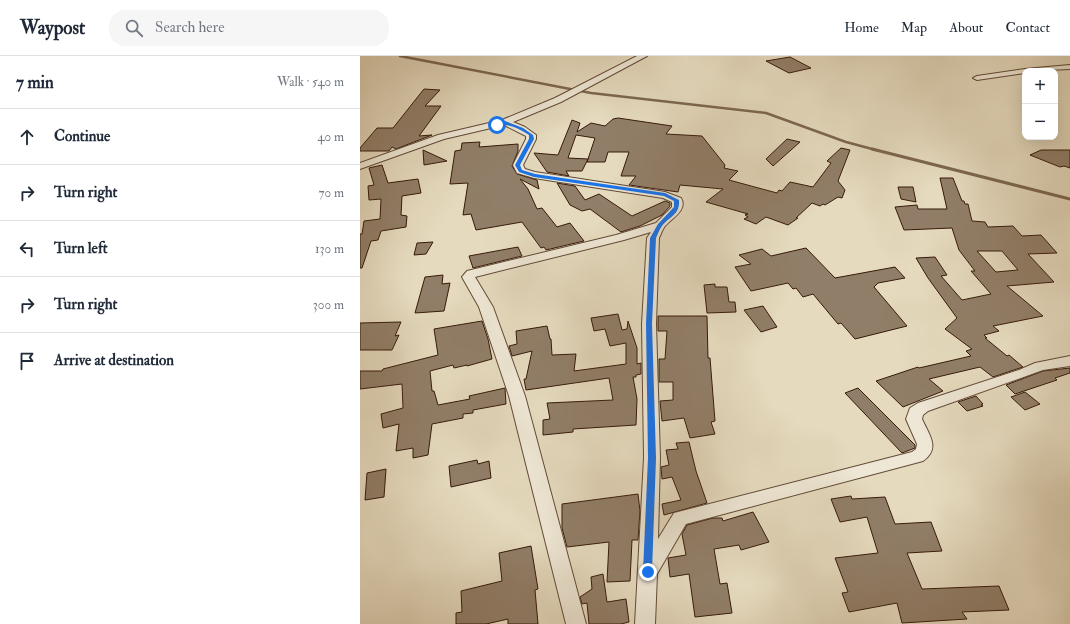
<!DOCTYPE html>
<meta charset="utf-8">
<style>
body{margin:0;font-family:"IM FELL Double Pica",serif;background:#f6f6f7;color:#1f2937}
.controls{position:absolute;right:12px;top:12px;display:grid;overflow:hidden;border-radius:8px;box-shadow:0 4px 16px #0002}
.controls button{width:36px;height:36px;display:grid;place-items:center;padding:0;border:0;border-bottom:1px solid #e0e1e3;background:#fff;color:#1f2937;font:20px sans-serif}
.stop{position:absolute;width:12px;height:12px;margin:-9px;border:3px solid #1a73e8;border-radius:50%;background:#fff}
.stop.end{background:#1a73e8;border-color:#fff;box-shadow:0 1px 4px #0008}
.list{margin:0;padding:0;list-style:none}
h2{display:flex;justify-content:space-between;align-items:center;height:52px;margin:0;padding:0 16px;font-size:17px}
h2 small{font-size:13px;font-weight:400;color:#747a83}
.list li{display:grid;grid-template-columns:26px 1fr auto;gap:12px;align-items:center;box-sizing:border-box;height:56px;padding:0 16px;border-top:1px solid #e0e1e3}
.list b{display:block;font-size:15px;white-space:nowrap}
.list em{font-size:13px;font-style:normal;color:#747a83}
.icon{flex:none;width:22px;height:22px;fill:none;stroke:currentColor;stroke-width:2;stroke-linecap:round;stroke-linejoin:round}
.map{position:relative;flex:none;width:710px;height:568px;overflow:hidden}
header{display:flex;align-items:center;gap:24px;box-sizing:border-box;height:56px;padding:0 20px;background:#fff;border-bottom:1px solid #e0e1e3}
header strong{font-size:19px}
nav{display:flex;gap:22px;margin-inline-start:auto;font-size:14px}
.search{width:280px;height:36px;background:#f6f6f7;display:flex;align-items:center;gap:10px;box-sizing:border-box;padding:0 14px;border-radius:16px;color:#747a83;font-size:15px}
main{display:flex}
aside{flex:1;background:#fff}
.map>svg:first-child{display:block}
</style>
<header>
<strong>Waypost</strong>
<div class="search"><svg class="icon" aria-label="search" viewBox="0 0 24 24"><circle cx="10" cy="10" r="6"/><path d="M15 15l6 6"/></svg>Search here</div>
<nav><a>Home</a><a>Map</a><a>About</a><a>Contact</a></nav>
</header>
<main>
<aside>
<h2>7 min<small>Walk · 540 m</small></h2>
<ul class="list">
<li><svg class="icon" aria-label="ahead" viewBox="0 0 24 24"><path d="M12 20V5M6 11l6-6 6 6"/></svg><div><b>Continue</b></div><em>40 m</em></li>
<li><svg class="icon" aria-label="right" viewBox="0 0 24 24"><path d="M7 20v-9h11M14 6l5 5-5 5"/></svg><div><b>Turn right</b></div><em>70 m</em></li>
<li><svg class="icon" aria-label="left" viewBox="0 0 24 24"><path d="M17 20v-9H6M10 6l-5 5 5 5"/></svg><div><b>Turn left</b></div><em>130 m</em></li>
<li><svg class="icon" aria-label="right" viewBox="0 0 24 24"><path d="M7 20v-9h11M14 6l5 5-5 5"/></svg><div><b>Turn right</b></div><em>300 m</em></li>
<li><svg class="icon" aria-label="arrive" viewBox="0 0 24 24"><path d="M6 21V4h12l-3 4 3 4H6"/></svg><div><b>Arrive at destination</b></div></li>
</ul>
</aside>
<div class="map">
<svg width="710" height="568" viewBox="0 0 710 568">
<rect width="100%" height="100%" fill="#e5dabe"/>
<filter id="stains"><feTurbulence type="fractalNoise" baseFrequency=".005" numOctaves="4"/><feColorMatrix values="0 0 0 0 .2 0 0 0 0 .09 0 0 0 0 .02 0 0 0 .5 -.17"/></filter>
<radialGradient id="worn" r=".72"><stop offset=".6" stop-color="#630" stop-opacity="0"/><stop offset="1" stop-color="#630" stop-opacity=".3"/></radialGradient>
<g fill="none" stroke-linecap="round" stroke-linejoin="round">
<polyline stroke="#7c6651" stroke-width="2.5" points="40,0 231,37 406,57 486,86 516,94"/>
<polyline stroke="#7c6651" stroke-width="3" points="512,93 710,143"/>
</g>
<g fill="#917e68" stroke="#371a0a" fill-rule="evenodd">
<polygon points="430,1 451,12 429,17 406,5"/>
<polygon points="64,33 80,34 65,50 81,50 59,80 72,79 36,93 32,91 29,95 0,95 0,92 17,72 33,72"/>
<polygon points="258,62 312,70 306,78 342,80 365,109 364,112 378,115 369,124 417,137 419,134 422,135 430,126 453,131 471,107 467,105 481,92 490,94 478,125 485,134 482,142 478,141 465,149 463,148 460,150 452,147 436,162 438,162 428,169 406,161 396,168 384,163 388,161 385,159 388,158 346,146 363,133 320,129 318,136 269,129 276,120 261,120 269,96 248,96 245,106 227,106 235,82 216,79 208,102 228,103 222,115 206,115 209,120 187,116 174,97 198,99 212,64 220,67 217,76 231,67 245,70 253,63"/>
<polygon points="427,83 440,86 413,110 406,103"/>
<polygon points="120,86 119,91 158,88 158,95 152,110 157,118 177,124 179,133 160,123 168,133 177,153 182,152 197,171 210,167 224,185 186,194 184,191 181,192 162,166 116,174 111,158 103,159 108,127 90,128 95,95 101,94 102,87"/>
<polygon points="63,94 87,105 64,109"/>
<polygon points="681,94 710,94 710,112 704,110 700,111 670,99"/>
<polygon points="22,109 28,127 58,123 61,137 42,140 41,159 47,160 46,171 21,175 18,184 11,185 2,212 0,212 0,178 2,178 4,165 20,163 21,143 9,144 8,130 14,129 9,112"/>
<path d="M580 122H593L602 145H604L605 148H608L612 165 625 166 628 171 653 170 662 180 681 179 697 197 668 198 694 226 647 230 683 260 633 270 639 275 624 279 627 282H625L647 300 649 299 663 311 633 321 620 311 569 323 583 335 543 351 516 325 558 311 559 312 611 300 606 295 612 293 585 273 597 262 568 222 556 202 575 201 587 219 581 220 602 244 631 238 611 215H615L599 194 592 172 544 174 535 151 557 149 558 153H587ZM617 195H642L658 214 636 216Z"/>
<polygon points="197,127 215,130 225,144 239,138 272,160 305,145 310,147 310,150 302,159 280,170 261,176 230,153 222,155 210,149"/>
<polygon points="538,131 553,131 556,146 541,143"/>
<polygon points="73,186 66,198 54,199 57,187"/>
<polygon points="158,191 162,200 113,212 109,200"/>
<polygon points="446,192 475,222 535,211 545,222 518,227 514,231 547,270 495,283 481,267 478,268 453,238 443,241 436,232 433,233 428,227 391,235 375,211 391,208 379,199 402,193 411,200"/>
<polygon points="83,219 82,228 90,227 84,255 55,257 65,221"/>
<polygon points="355,228 355,231 367,231 369,246 375,246 376,256 347,257 344,229"/>
<polygon points="403,250 417,271 401,276 384,254"/>
<polygon points="258,258 262,274 267,273 268,265 277,292 277,308 281,307 281,318 276,319 276,321 273,321 277,343 276,369 213,373 213,376 183,379 183,364 190,363 187,347 253,344 249,322 166,334 164,323 166,323 172,295 152,300 149,290 157,288 156,275 187,270 190,283 191,283 192,299 216,298 214,315 266,308 266,287 250,290 245,273 234,275 231,262"/>
<polygon points="298,260 347,260 348,302 350,302 355,365 351,366 355,378 330,382 324,362 302,365 300,345 313,344 313,326 299,326 299,303 305,303 307,275 298,275"/>
<polygon points="122,265 128,283 132,303 107,310 107,309 94,312 93,309 70,315 72,335 74,335 78,349 110,343 109,340 145,332 146,348 113,354 113,357 103,358 103,362 72,368 68,399 53,402 53,392 36,395 39,368 23,372 21,358 43,352 42,328 0,333 0,315 22,315 23,313 78,299 74,273"/>
<polygon points="41,266 35,280 39,279 32,294 0,294 0,267"/>
<polygon points="710,312 710,317 695,322 697,324 655,338 646,329 683,315"/>
<polygon points="498,332 555,389 555,392 542,397 485,337"/>
<polygon points="665,336 680,348 665,354 651,341"/>
<polygon points="616,340 623,348 621,349 623,350 607,355 598,346"/>
<polygon points="329,386 336,415 347,447 304,459 302,448 321,444 312,421 302,423 301,411 309,409 306,394 318,393 316,387"/>
<polygon points="117,404 118,408 129,405 131,422 91,431 89,410"/>
<polygon points="26,413 24,441 5,444 7,417"/>
<polygon points="278,438 280,455 278,484 272,484 270,525 247,526 249,486 207,491 202,472 202,448"/>
<polygon points="491,440 492,443 525,441 535,468 571,466 582,495 547,497 562,533 639,530 649,554 602,556 607,563 542,567 537,547 489,556 482,537 488,536 475,502 518,497 507,461 480,466 471,443"/>
<polygon points="393,456 409,486 381,494 379,489 354,493 360,528 367,527 372,557 335,561 329,518 310,521 308,502 326,499 322,478 327,469 353,462 362,462 363,465"/>
<polygon points="171,490 178,533 175,534 178,568 148,568 148,563 126,568 96,568 96,557 102,556 101,535 142,525 139,497"/>
<polygon points="243,518 247,546 266,543 269,566 261,568 229,568 227,547 222,548 220,541 232,533 231,521"/>
</g>
<g fill="none" stroke-linecap="round" stroke-linejoin="round">
<g stroke="#624a37" stroke-width="2">
<g id="minor">
<path d="M277 0H287L201 46 153 66 165 71 176 79V83L163 109 165 113 175 116 305 136 321 142C328 154 312 162 305 170 302 174 301 178 299 182L296 268 300 402 298 483 314 457 552 396 556 393 557 388 546 363 550 352 558 347 659 314 675 307 710 300V310L683 314 568 355 563 359 562 363C569 379 581 392 563 405L326 468 297 518 295 568H275L284 402 282 268 287 182 291 176 264 184 115 221 133 251 165 340 226 568H206L149 340 119 251 102 221 107 215 256 179 296 167 312 151V146L303 142 174 122 157 117 153 109 166 83V80L144 69 84 83 0 113V107L78 79 142 64 195 42Z"/>
<polygon points="710,9 710,13 665,15 665,17 617,24 613,22 617,20 665,13"/>
</g>
</g>
<use href="#minor" fill="#eee7d5" fill-rule="evenodd"/>
</g>
<path fill="#1a73e8" d="M145 65 163 72 173 79 174 83 160 109 162 114 175 118 305 137 319 144C320 159 310 160 302 170 299 174 298 178 296 182L292 268 296 402 292 516 291 519H285L283 516 288 402 286 268 290 182 298 168 314 151V145L304 140 174 121 159 116 155 109 169 83V79C158 72 149 67 137 70L135 69Z"/>
<rect width="100%" height="100%" filter="url(#stains)"/>
<rect width="100%" height="100%" fill="url(#worn)"/>
</svg>
<div class="controls">
<button>+</button>
<button>−</button>
</div>
<div class="stop" style="left:137px;top:69px"></div>
<div class="stop end" style="left:288px;top:516px"></div>
</div>
</main>
